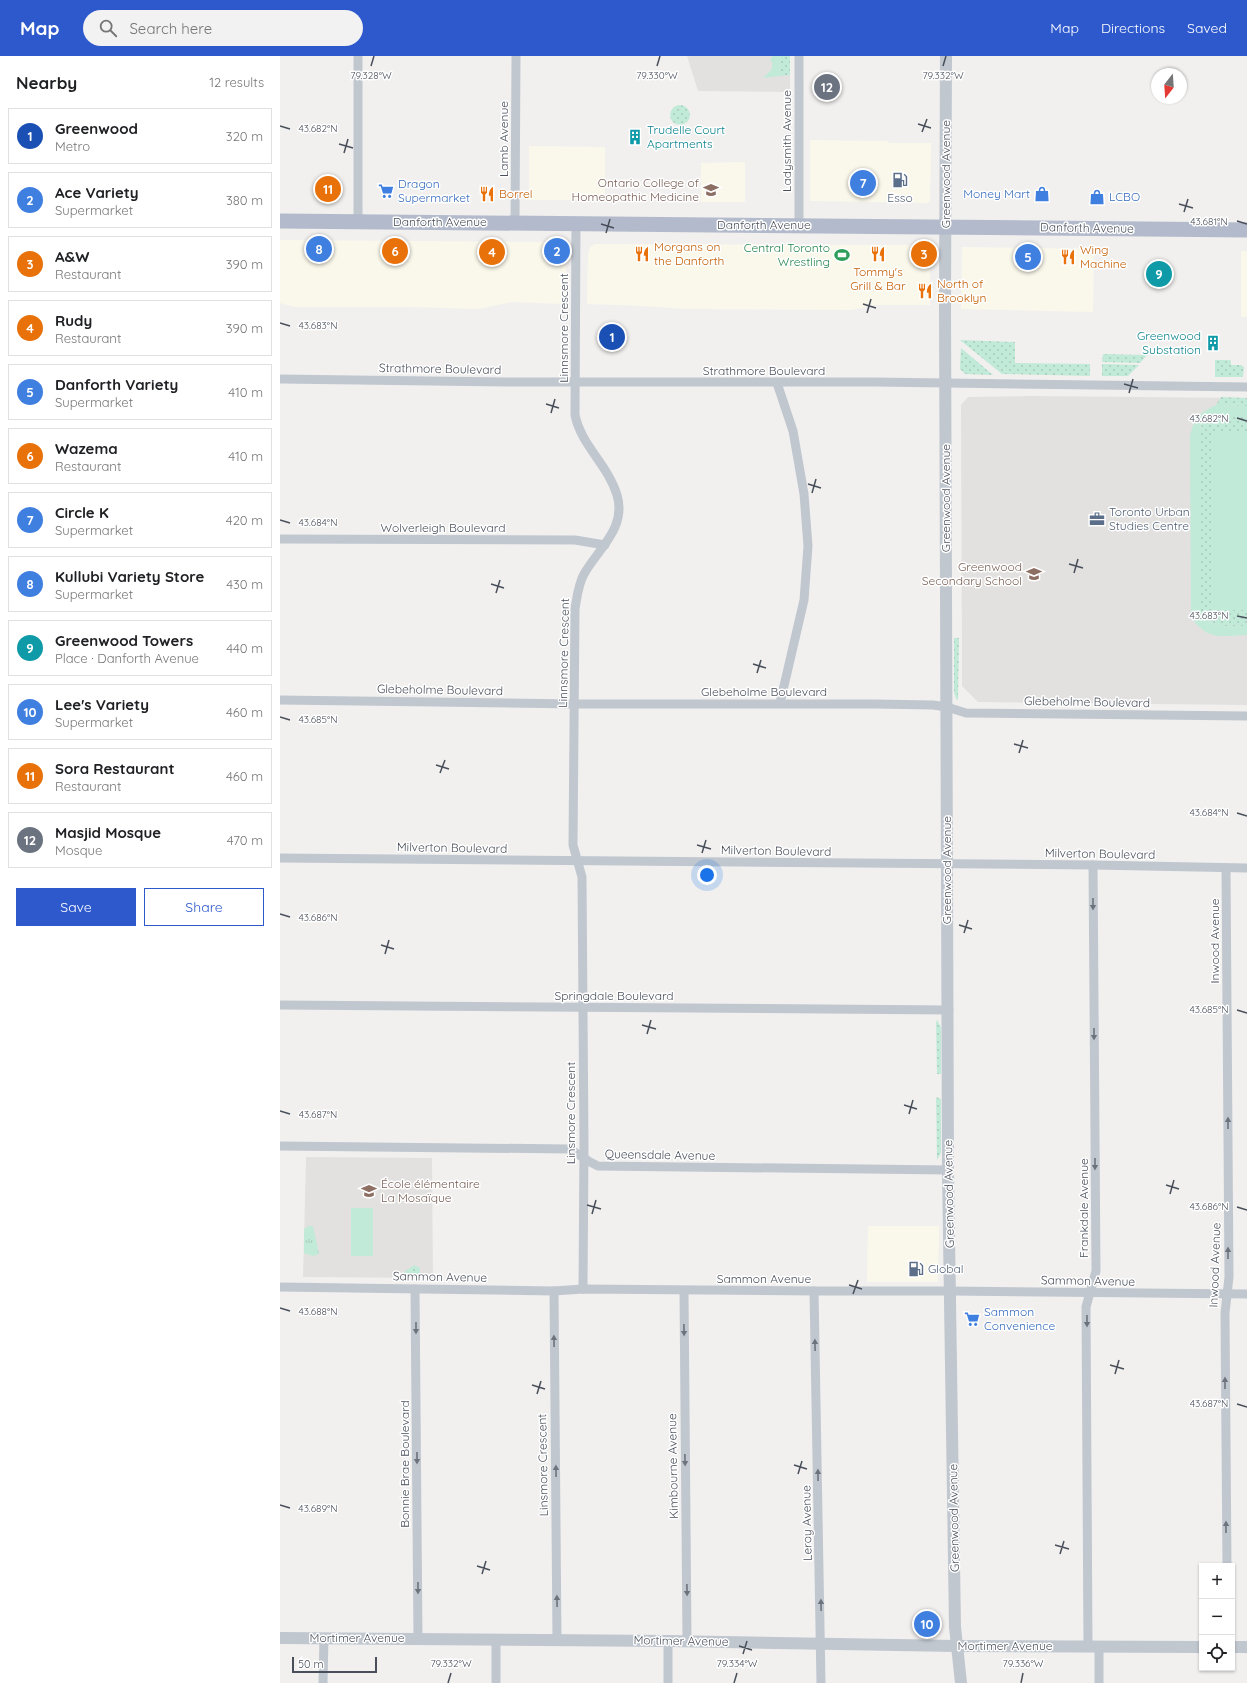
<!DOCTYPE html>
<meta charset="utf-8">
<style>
body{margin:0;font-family:Quicksand,sans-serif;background:#f2f2f2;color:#202124}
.controls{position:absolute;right:12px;bottom:12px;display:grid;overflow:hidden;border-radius:0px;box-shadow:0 1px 3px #0004}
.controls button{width:36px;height:36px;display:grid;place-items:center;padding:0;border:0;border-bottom:1px solid #e0e0e0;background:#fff;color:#202124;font:20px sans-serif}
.compass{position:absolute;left:871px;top:12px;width:36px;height:36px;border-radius:50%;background:#fff;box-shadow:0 1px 3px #0004;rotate:197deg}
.scale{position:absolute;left:12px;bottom:10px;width:85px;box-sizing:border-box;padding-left:4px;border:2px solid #494f5a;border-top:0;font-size:11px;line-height:14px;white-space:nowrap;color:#494f5a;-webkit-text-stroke:3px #fff;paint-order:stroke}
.you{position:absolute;left:427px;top:819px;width:14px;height:14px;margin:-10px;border:3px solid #fff;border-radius:50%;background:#1a73e8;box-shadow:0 0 0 6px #1a73e833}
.badge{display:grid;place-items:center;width:26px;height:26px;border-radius:50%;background:#2d59cd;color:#fff;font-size:13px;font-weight:700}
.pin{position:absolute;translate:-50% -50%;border:2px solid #fff;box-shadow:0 1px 4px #0006}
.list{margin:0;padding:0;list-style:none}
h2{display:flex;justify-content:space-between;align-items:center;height:52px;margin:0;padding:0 16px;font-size:17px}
h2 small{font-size:13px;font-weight:400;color:#757577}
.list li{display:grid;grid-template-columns:26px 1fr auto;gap:12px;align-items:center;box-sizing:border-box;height:56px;margin:0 8px 8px;padding:0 8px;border:1px solid #e0e0e0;border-radius:0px}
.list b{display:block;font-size:15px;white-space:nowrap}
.list p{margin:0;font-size:13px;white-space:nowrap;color:#757577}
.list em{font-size:13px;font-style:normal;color:#757577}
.actions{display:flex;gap:8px;padding:12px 16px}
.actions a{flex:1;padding:9px 0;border:1px solid #2d59cd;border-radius:0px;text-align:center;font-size:14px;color:#2d59cd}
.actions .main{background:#2d59cd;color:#fff}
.icon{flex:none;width:22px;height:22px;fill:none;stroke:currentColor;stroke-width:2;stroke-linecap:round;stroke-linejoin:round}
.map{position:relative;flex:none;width:967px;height:1627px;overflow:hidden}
header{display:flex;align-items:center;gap:24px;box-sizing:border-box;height:56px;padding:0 20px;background:#2d59cd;color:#fff}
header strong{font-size:19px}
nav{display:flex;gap:22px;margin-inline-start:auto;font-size:14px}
.search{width:280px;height:36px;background:#f2f2f2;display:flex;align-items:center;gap:10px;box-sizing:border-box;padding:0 14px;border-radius:22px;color:#757577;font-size:15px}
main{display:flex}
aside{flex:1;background:#fff}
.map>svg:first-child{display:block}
</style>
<header>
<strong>Map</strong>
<div class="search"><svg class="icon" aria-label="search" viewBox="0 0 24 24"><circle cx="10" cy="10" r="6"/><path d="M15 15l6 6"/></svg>Search here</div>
<nav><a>Map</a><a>Directions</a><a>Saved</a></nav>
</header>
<main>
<aside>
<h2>Nearby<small>12 results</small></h2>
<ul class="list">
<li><span class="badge" style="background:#1a4fb4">1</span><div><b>Greenwood</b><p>Metro</p></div><em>320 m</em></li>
<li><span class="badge" style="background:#3f7fe0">2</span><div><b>Ace Variety</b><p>Supermarket</p></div><em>380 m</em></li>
<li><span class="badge" style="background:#e8710a">3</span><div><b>A&amp;W</b><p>Restaurant</p></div><em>390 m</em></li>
<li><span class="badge" style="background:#e8710a">4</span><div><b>Rudy</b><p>Restaurant</p></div><em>390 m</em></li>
<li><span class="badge" style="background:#3f7fe0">5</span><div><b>Danforth Variety</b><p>Supermarket</p></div><em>410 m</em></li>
<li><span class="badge" style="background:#e8710a">6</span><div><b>Wazema</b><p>Restaurant</p></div><em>410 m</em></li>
<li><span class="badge" style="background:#3f7fe0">7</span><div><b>Circle K</b><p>Supermarket</p></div><em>420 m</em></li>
<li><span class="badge" style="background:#3f7fe0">8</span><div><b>Kullubi Variety Store</b><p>Supermarket</p></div><em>430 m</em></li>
<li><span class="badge" style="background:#0f9aa8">9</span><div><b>Greenwood Towers</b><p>Place · Danforth Avenue</p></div><em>440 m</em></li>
<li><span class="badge" style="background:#3f7fe0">10</span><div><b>Lee's Variety</b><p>Supermarket</p></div><em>460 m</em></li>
<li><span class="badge" style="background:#e8710a">11</span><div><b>Sora Restaurant</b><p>Restaurant</p></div><em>460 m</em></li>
<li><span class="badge" style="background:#6b7280">12</span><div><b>Masjid Mosque</b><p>Mosque</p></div><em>470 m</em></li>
</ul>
<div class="actions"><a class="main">Save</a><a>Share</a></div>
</aside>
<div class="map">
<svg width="967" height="1627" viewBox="0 0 967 1627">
<defs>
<pattern id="grass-dots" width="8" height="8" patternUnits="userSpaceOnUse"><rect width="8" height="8" fill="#c2ead8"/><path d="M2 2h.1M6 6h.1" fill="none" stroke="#a8cabc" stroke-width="1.8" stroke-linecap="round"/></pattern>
<pattern id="park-tufts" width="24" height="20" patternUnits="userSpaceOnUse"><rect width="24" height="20" fill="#c2ead8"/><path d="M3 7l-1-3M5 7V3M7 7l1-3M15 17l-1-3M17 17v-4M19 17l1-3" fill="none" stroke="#a8cabc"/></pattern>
</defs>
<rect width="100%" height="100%" fill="#f1f0ef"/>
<g fill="#faf8eb">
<polygon points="530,84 606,85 610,87 651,87 650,145 647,147 530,145"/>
<polygon points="249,90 325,91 325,144 249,144"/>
<polygon points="465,106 465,146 421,146 421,107"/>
<polygon points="0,184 278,186 283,187 286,193 286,248 232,246 198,253 128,251 15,251 7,249 0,247"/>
<polygon points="315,188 645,189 650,195 650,249 596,249 571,254 405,253 364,250 307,248 308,198 310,191"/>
<polygon points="682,191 814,193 813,256 681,253"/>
<rect x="961" y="195" width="6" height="66"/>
<polygon points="588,1170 659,1170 658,1226 587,1226"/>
</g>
<g fill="#e2e1e0">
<polygon points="407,0 510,0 510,36 418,35"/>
<polygon points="752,340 967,342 967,649 698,646 682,630 681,349 688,341"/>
<polygon points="26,1101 152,1102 153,1222 23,1221"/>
</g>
<g fill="url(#grass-dots)">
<polygon points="500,0 510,0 510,19 499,20"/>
<circle cx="400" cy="59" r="10"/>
<polygon points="680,284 735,286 735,307 810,308 810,320 722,318"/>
<polygon points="681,292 713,319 685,318 680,313"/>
<polygon points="823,298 867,299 860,307 822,306"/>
<polygon points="935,304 950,304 951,305 951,309 961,309 964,311 963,321 935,321"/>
<polygon points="822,308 859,309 848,320 822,320"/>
<polygon points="941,341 967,342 967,350 936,349"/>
<path d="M931 360H967V570C949 570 932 574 920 557L919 379C920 370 924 364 931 360Z"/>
<polygon points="674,582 679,582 678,644 676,643 674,636"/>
<polygon points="657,964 661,971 661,1018 657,1018 656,966"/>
<polygon points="656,1041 661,1043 661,1097 657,1104"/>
<polygon points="134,1209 140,1212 140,1219 124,1219 123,1217"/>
</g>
<polygon fill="url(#park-tufts)" points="29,1170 33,1170 39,1198 33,1200 24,1197 24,1173"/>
<g fill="#c2ead8">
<polygon points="492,0 500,0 499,20 483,22 492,13 492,6 490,4"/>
<path d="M936 349 967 350V360H931L927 362 920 372V557C931 574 949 570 967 570V579C940 580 928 585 911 561L910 380C915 360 918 358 936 349Z"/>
<rect x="931" y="375" width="36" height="179"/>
<rect x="71" y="1152" width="22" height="48"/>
</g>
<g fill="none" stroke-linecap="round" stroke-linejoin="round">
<g stroke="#c1c7cf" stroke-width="9">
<polyline points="519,0 519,169"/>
<polyline points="78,165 78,0"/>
<polyline points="235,166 236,0"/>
<path d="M296 167 295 359C301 389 328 409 337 439 347 472 318 493 304 518 298 529 297 541 295 553L293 789 302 821 304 1090 303 1233"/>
<polyline points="0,323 227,326 595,326 967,331"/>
<polyline points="497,327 513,375 524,438 528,490 524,544 500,647"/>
<polyline points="0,483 295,484 325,489"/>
<polyline points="0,644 295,648 595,648 653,649 667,651 686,657 967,660"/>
<polyline points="0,802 813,809 967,812"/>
<polyline points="946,812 949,1221 945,1257 947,1510"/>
<polyline points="0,949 669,954"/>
<polyline points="0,1090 290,1093 310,1106 318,1110 668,1114"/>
<polyline points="0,1231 274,1235 303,1233 534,1235 670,1235 967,1238"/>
<polyline points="135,1233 138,1583"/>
<polyline points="274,1235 277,1584"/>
<polyline points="404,1235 407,1585"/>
<polyline points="534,1235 541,1627"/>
<polyline points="808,1590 806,1251 816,1215 813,809"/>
<polyline points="43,1627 44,1582"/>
<polyline points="216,1627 216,1584"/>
<polyline points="388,1627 388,1585"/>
<polyline points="819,1627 819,1590"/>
</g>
<g stroke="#c1c7cf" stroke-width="12">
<polyline points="666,0 665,249 668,1114 675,1571 681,1627"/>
<polyline points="0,1582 388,1585 676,1590 922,1591"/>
<polyline points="952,1591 967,1591"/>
</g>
<polyline stroke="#b2bacb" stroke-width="15" points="0,165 967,174"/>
</g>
<defs><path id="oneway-solid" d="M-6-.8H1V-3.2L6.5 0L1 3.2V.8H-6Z"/></defs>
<g fill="#6d737d">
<use href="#oneway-solid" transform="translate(813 848) rotate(90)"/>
<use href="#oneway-solid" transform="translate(814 978) rotate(90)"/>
<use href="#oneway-solid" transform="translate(948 1067) rotate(-90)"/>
<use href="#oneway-solid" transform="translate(815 1108) rotate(90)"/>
<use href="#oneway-solid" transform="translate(948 1197) rotate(-90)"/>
<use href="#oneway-solid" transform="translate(807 1265) rotate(90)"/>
<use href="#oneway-solid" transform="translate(136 1272) rotate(90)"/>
<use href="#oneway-solid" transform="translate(404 1274) rotate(89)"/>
<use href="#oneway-solid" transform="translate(274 1285) rotate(-91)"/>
<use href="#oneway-solid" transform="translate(535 1289) rotate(-91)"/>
<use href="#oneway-solid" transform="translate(945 1327) rotate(-90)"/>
<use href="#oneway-solid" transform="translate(137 1402) rotate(90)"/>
<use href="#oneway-solid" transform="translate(405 1404) rotate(89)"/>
<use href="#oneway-solid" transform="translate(276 1415) rotate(-91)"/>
<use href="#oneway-solid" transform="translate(538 1419) rotate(-91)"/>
<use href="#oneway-solid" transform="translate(946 1471) rotate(-90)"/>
<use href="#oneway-solid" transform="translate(138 1532) rotate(90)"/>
<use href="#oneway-solid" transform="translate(407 1534) rotate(89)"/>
<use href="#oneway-solid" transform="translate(277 1545) rotate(-91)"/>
<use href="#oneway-solid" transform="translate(541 1549) rotate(-91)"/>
</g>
<path fill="none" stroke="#494f5a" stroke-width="1.5" d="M91 10 94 0M377 10 380 0M663 10 666 0M638 68 651 72M0 70 10 73M642 76 647 63M59 88 73 92M64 97 68 83M899 148 913 152M904 156 908 143M957 165 967 168M321 168 334 172M326 177 330 163M583 248 596 252M587 257 591 243M0 267 10 270M844 328 858 332M849 337 853 323M266 348 279 352M271 357 275 343M957 362 967 365M528 428 541 432M532 437 536 423M0 464 10 467M789 508 803 512M794 517 798 503M211 528 224 532M216 537 220 524M957 560 967 562M473 608 486 612M477 617 481 604M0 661 10 664M734 688 748 692M739 697 743 684M156 709 169 713M160 717 165 704M957 757 967 760M417 789 431 793M422 797 426 784M0 858 10 861M679 869 692 873M684 877 688 864M101 889 114 893M105 898 109 884M957 954 967 957M362 969 376 973M367 978 371 964M624 1049 637 1053M0 1055 10 1058M629 1058 633 1044M886 1129 899 1133M890 1138 894 1124M307 1149 321 1153M957 1151 967 1154M312 1158 316 1144M569 1229 582 1233M573 1238 578 1224M0 1252 10 1255M830 1309 844 1313M835 1318 839 1304M252 1329 265 1333M257 1338 261 1325M957 1348 967 1351M514 1409 527 1413M518 1418 522 1405M0 1449 10 1452M775 1489 789 1493M780 1498 784 1485M197 1510 210 1514M202 1518 206 1505M459 1590 472 1594M463 1598 467 1585M168 1627 171 1617M454 1627 457 1617M741 1627 743 1617"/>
<defs>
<g id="building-bare" transform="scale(1.2)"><path d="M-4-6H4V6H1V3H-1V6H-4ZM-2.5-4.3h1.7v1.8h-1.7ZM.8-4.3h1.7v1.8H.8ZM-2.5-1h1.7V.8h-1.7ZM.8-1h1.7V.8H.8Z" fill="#0f9aa8" stroke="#fff" stroke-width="2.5" paint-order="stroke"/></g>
<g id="fuel-bare" transform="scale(1.2)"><path d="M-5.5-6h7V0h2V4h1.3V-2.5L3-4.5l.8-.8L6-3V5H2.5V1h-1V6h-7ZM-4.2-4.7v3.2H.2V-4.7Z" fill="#5c6f8a" stroke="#fff" stroke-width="2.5" paint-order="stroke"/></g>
<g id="university-bare" transform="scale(1.2)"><path d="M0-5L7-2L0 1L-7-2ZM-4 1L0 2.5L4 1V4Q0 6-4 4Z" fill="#8d6e63" stroke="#fff" stroke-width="2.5" paint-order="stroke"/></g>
<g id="supermarket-bare" transform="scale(1.2)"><path d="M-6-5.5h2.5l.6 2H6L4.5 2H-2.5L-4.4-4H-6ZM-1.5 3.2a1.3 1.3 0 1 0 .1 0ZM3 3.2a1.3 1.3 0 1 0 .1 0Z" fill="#3f7fe0" stroke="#fff" stroke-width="2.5" paint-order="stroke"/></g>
<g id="restaurant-bare" transform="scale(1.2)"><path d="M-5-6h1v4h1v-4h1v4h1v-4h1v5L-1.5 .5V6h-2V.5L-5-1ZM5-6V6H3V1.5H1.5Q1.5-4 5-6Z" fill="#e8710a" stroke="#fff" stroke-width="2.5" paint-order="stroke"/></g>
<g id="shop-bare" transform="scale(1.2)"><path d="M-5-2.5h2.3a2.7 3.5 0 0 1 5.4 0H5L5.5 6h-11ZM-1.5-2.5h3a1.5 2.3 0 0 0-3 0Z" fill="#3f7fe0" stroke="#fff" stroke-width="2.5" paint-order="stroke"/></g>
<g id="stadium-bare" transform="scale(1.2)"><path d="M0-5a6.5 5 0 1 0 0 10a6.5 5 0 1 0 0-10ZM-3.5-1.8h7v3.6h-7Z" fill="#2e9e5b" stroke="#fff" stroke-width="2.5" paint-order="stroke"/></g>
<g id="office-bare" transform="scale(1.2)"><path d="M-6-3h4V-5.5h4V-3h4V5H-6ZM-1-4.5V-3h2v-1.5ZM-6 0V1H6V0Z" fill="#5c6f8a" stroke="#fff" stroke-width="2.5" paint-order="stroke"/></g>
<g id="school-bare" transform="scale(1.2)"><path d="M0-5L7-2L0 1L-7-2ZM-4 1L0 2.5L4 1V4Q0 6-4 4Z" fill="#8d6e63" stroke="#fff" stroke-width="2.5" paint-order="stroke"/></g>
</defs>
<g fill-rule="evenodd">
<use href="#building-bare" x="355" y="81"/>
<use href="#fuel-bare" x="620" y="124"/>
<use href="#university-bare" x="431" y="134"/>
<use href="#supermarket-bare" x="106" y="135"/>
<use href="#restaurant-bare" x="207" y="138"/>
<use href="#shop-bare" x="762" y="138"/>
<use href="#shop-bare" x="817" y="141"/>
<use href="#restaurant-bare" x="362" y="198"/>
<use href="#restaurant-bare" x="598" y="198"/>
<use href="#stadium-bare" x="562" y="199"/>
<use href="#restaurant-bare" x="788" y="201"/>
<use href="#restaurant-bare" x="645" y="235"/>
<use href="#building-bare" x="933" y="287"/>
<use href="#office-bare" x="817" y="463"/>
<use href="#school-bare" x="754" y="518"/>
<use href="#school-bare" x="89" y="1135"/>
<use href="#fuel-bare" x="636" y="1213"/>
<use href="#supermarket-bare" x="692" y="1263"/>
</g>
<g text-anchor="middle" stroke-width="3" stroke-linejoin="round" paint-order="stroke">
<g font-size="12" fill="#0d838f" stroke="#fff" text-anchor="start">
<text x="367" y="78">Trudelle Court<tspan x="367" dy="14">Apartments</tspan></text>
<text x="921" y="284" text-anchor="end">Greenwood<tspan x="921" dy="14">Substation</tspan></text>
</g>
<g font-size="12" fill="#494f5a" stroke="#fff">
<text transform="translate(224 83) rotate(-90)" y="4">Lamb Avenue</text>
<text transform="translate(507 85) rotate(-90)" y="4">Ladysmith Avenue</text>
<text transform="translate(666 118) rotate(-90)" y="4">Greenwood Avenue</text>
<text x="160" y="170">Danforth Avenue</text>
<text x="484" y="173">Danforth Avenue</text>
<text transform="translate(807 172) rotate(1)" y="4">Danforth Avenue</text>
<text transform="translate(284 272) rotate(-90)" y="4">Linnsmore Crescent</text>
<text transform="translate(160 313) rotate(1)" y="4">Strathmore Boulevard</text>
<text x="484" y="319">Strathmore Boulevard</text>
<text transform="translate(666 442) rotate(-90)" y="4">Greenwood Avenue</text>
<text x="163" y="476">Wolverleigh Boulevard</text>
<text transform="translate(284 597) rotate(-89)" y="4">Linnsmore Crescent</text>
<text transform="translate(160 634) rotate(1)" y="4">Glebeholme Boulevard</text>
<text x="484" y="640">Glebeholme Boulevard</text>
<text transform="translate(807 646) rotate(1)" y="4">Glebeholme Boulevard</text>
<text transform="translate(172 792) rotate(1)" y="4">Milverton Boulevard</text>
<text transform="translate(496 795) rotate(1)" y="4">Milverton Boulevard</text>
<text transform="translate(820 798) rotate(1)" y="4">Milverton Boulevard</text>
<text transform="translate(667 814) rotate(-90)" y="4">Greenwood Avenue</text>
<text transform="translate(935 885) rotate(-90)" y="4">Inwood Avenue</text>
<text x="334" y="944">Springdale Boulevard</text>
<text transform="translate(291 1057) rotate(-90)" y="4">Linsmore Crescent</text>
<text transform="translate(380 1099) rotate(1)" y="4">Queensdale Avenue</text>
<text transform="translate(669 1138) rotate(-91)" y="4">Greenwood Avenue</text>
<text transform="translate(804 1152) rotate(-90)" y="4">Frankdale Avenue</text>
<text transform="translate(935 1209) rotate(-88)" y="4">Inwood Avenue</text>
<text transform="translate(160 1221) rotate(1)" y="4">Sammon Avenue</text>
<text x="484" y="1227">Sammon Avenue</text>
<text transform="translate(808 1225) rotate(1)" y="4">Sammon Avenue</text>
<text transform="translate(125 1408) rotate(-90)" y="4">Bonnie Brae Boulevard</text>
<text transform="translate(263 1409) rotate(-91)" y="4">Linsmore Crescent</text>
<text transform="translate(393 1410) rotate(-91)" y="4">Kimbourne Avenue</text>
<text transform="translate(674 1462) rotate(-91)" y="4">Greenwood Avenue</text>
<text transform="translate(527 1467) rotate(-91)" y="4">Leroy Avenue</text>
<text x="77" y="1586">Mortimer Avenue</text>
<text transform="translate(401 1585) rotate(1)" y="4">Mortimer Avenue</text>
<text x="725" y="1594">Mortimer Avenue</text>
</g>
<g font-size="12" fill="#785e54" stroke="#fff" text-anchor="end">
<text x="419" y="131">Ontario College of<tspan x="419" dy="14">Homeopathic Medicine</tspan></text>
<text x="742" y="515">Greenwood<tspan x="742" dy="14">Secondary School</tspan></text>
<text x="101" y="1132" text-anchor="start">École élémentaire<tspan x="101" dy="14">La Mosaïque</tspan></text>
</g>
<g font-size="12" fill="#366cbe" stroke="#fff" text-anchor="start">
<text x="118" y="132">Dragon<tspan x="118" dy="14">Supermarket</tspan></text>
<text x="750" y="142" text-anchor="end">Money Mart</text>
<text x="829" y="145">LCBO</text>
<text x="704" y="1260">Sammon<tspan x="704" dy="14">Convenience</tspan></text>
</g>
<g font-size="12" fill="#c56008" stroke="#fff" text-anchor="start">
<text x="219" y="142">Borrel</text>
<text x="374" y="195">Morgans on<tspan x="374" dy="14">the Danforth</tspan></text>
<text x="800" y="198">Wing<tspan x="800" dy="14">Machine</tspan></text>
<text x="598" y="220" text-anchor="middle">Tommy's<tspan x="598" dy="14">Grill &amp; Bar</tspan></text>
<text x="657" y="232">North of<tspan x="657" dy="14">Brooklyn</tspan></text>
</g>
<g font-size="12" fill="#4e5e75" stroke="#fff" text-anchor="start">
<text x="620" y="146" text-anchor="middle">Esso</text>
<text x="829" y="460">Toronto Urban<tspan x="829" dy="14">Studies Centre</tspan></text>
<text x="648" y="1217">Global</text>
</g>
<g font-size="12" fill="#27864d" stroke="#fff" text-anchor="end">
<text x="550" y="196">Central Toronto<tspan x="550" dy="14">Wrestling</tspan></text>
</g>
</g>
<g font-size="10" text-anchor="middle" fill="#494f5a" stroke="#fff" stroke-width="3" stroke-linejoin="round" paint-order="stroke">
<text x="91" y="23">79.328°W</text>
<text x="377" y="23">79.330°W</text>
<text x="663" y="23">79.332°W</text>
<text x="38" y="76">43.682°N</text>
<text x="929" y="169">43.681°N</text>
<text x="38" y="273">43.683°N</text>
<text x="929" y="366">43.682°N</text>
<text x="38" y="470">43.684°N</text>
<text x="929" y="563">43.683°N</text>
<text x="38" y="667">43.685°N</text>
<text x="929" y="760">43.684°N</text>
<text x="38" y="865">43.686°N</text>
<text x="929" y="957">43.685°N</text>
<text x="38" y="1062">43.687°N</text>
<text x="929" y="1154">43.686°N</text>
<text x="38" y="1259">43.688°N</text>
<text x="929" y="1351">43.687°N</text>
<text x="38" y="1456">43.689°N</text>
<text x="171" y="1611">79.332°W</text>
<text x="457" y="1611">79.334°W</text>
<text x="743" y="1611">79.336°W</text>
</g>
</svg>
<div class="controls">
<button>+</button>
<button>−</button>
<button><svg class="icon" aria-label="locate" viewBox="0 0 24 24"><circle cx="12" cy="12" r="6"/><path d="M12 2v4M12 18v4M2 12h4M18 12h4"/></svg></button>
</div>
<svg class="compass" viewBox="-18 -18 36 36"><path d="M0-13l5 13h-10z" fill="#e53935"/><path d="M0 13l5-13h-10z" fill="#757577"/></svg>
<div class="scale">50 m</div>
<div class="you"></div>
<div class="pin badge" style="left:332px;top:281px;background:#1a4fb4">1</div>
<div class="pin badge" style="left:277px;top:195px;background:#3f7fe0">2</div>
<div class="pin badge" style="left:644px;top:198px;background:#e8710a">3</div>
<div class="pin badge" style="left:212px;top:196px;background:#e8710a">4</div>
<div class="pin badge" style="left:748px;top:201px;background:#3f7fe0">5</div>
<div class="pin badge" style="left:115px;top:195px;background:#e8710a">6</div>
<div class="pin badge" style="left:583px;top:127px;background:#3f7fe0">7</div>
<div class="pin badge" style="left:39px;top:193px;background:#3f7fe0">8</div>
<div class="pin badge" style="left:879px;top:218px;background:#0f9aa8">9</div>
<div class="pin badge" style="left:647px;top:1568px;background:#3f7fe0">10</div>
<div class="pin badge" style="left:48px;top:133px;background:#e8710a">11</div>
<div class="pin badge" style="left:547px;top:31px;background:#6b7280">12</div>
</div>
</main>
